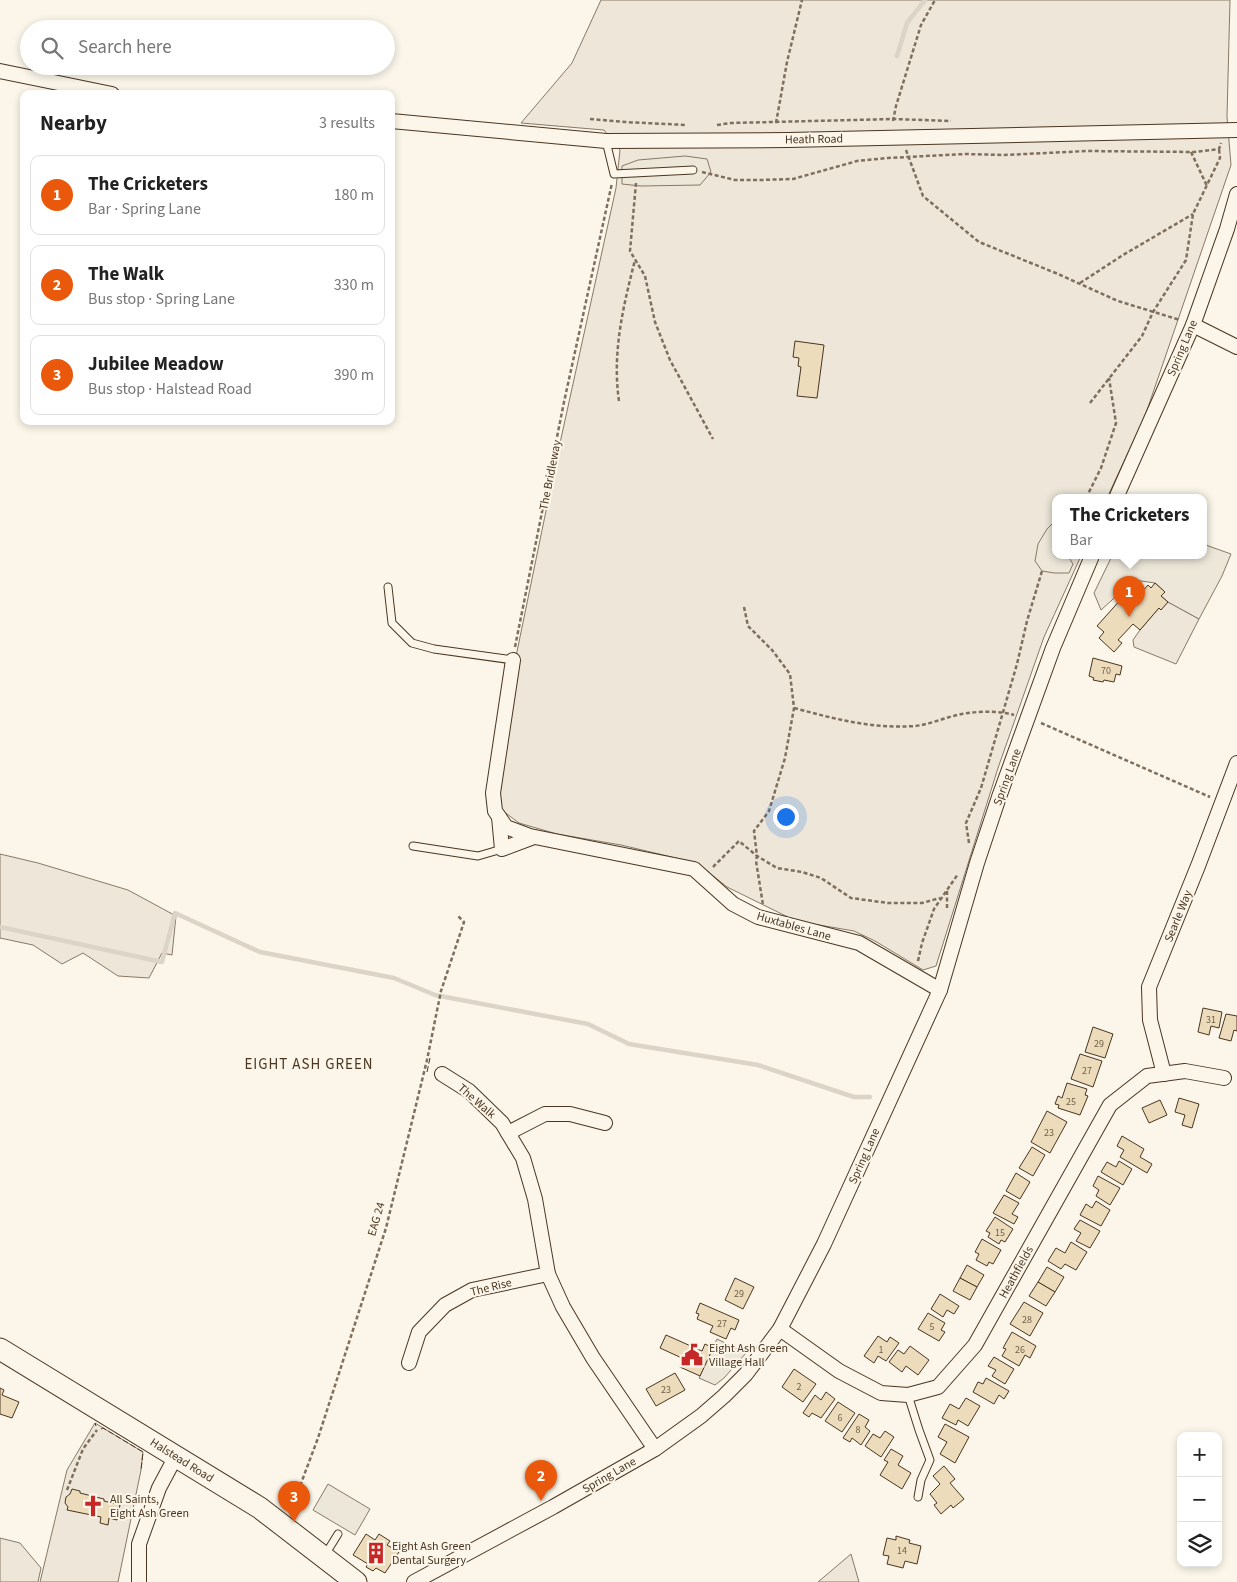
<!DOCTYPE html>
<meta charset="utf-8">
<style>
body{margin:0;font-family:"Source Sans 3",sans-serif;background:#f2f2f2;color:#222}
.controls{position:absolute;right:15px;bottom:15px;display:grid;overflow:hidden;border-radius:10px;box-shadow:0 2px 8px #0003}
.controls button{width:45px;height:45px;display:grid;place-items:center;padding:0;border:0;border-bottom:1px solid #e0e0e0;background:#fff;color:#222;font:25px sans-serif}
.you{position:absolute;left:785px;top:816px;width:18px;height:18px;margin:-12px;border:4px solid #fff;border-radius:50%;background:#1a73e8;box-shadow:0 0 0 8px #1a73e833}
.badge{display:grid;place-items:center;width:32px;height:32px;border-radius:50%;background:#ea580c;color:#fff;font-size:16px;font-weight:700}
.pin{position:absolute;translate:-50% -41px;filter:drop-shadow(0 1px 2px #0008)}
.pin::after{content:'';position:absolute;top:26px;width:18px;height:15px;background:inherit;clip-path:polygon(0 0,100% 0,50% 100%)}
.popup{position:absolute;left:1052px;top:494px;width:155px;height:65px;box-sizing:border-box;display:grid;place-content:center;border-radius:10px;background:#fff;filter:drop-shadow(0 1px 4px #0005);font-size:16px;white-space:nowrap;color:#767676}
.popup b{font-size:19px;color:#222}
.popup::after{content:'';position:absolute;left:50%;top:100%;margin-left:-10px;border:10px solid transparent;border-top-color:#fff}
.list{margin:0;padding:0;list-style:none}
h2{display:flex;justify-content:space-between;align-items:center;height:65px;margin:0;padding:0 20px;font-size:21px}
h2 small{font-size:16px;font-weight:400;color:#767676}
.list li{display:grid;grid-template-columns:32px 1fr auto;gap:15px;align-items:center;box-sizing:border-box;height:80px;margin:0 10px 10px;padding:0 10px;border:1px solid #e0e0e0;border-radius:10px}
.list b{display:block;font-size:19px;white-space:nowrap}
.list p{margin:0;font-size:16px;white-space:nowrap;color:#767676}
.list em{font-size:16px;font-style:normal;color:#767676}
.icon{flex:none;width:28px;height:28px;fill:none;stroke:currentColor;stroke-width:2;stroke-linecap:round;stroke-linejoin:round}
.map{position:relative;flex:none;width:1237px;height:1582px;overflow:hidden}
.search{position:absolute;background:#fff;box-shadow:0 2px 8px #0003;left:20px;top:20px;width:375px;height:55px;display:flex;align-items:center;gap:12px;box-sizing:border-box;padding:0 18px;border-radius:28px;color:#767676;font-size:19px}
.panel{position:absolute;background:#fff;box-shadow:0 2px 8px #0003;left:20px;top:90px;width:375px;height:335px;border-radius:10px}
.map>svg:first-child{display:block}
</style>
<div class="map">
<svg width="1237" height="1582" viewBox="0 0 1237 1582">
<rect width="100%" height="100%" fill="#fbf6e9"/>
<g fill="#ede6d9" stroke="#887966">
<polygon points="601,0 1230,0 1227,117 1231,165 1145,416 1107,498 1055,498 1055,556 1081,556 1044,637 998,768 936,966 923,970 875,941 854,931 796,921 727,887 697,863 621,845 557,834 519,823 499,808 497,793 513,671 560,443 616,188 620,150 604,130 521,123 572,63"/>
<polygon points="1168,602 1199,619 1176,664 1134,647 1133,640 1140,630 1159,608 1161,609"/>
<polygon points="0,854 38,863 128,890 176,916 172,955 162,953 149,978 118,976 83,953 62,964 33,945 0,938"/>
<polygon points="95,1423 143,1452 141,1470 118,1582 40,1582 67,1470"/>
<polygon points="0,1538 20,1543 41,1568 38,1582 0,1582"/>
<polygon points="851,1554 859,1582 818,1582"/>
</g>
<g fill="#ede7d9" stroke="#887966">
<polygon points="685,156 707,159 711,172 700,185 641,186 622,184 622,166 638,160"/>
<polygon points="1055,521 1055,556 1068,556 1073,564 1069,573 1054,573 1042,571 1035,561 1038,544 1047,529"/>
<polygon points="1203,544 1231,554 1222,576 1199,619 1168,602 1161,596 1165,592 1155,583 1134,580 1101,610 1094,593 1112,556 1203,556"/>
<polygon points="717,1339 746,1353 724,1378 715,1385 699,1378"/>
<polygon points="328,1484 370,1509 355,1535 313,1510"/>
</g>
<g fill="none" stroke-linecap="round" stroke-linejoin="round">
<g stroke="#dcd4c6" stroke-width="4.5">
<polyline points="897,56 907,23 925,0"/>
<polyline points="0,927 162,962 175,913 260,952 394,978 435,995 588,1024 629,1044 758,1065 854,1097 870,1097"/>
</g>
</g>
<g fill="#ecdcbc" stroke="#4a3520">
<polygon points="795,341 824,345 817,398 797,396 801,367 798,366 799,358 793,357"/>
<polygon points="1133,583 1142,592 1148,585 1151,588 1155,583 1165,592 1161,596 1168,602 1161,610 1159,608 1140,630 1133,624 1118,640 1122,643 1114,652 1099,638 1104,632 1097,626 1122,598 1120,597"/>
<polygon points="1093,658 1122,666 1120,675 1116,674 1114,682 1104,680 1103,682 1093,680 1094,678 1089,676"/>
<polygon points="1203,1008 1222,1012 1219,1028 1211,1026 1209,1035 1198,1032"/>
<polygon points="1226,1014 1237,1016 1237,1031 1234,1030 1231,1041 1219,1038"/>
<polygon points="1093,1027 1113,1034 1105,1058 1085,1052"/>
<polygon points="1080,1054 1102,1061 1093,1087 1071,1079"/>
<polygon points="1067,1083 1087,1089 1085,1095 1088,1096 1080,1115 1058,1108 1059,1105 1055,1104 1058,1096 1062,1098"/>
<polygon points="1179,1098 1199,1104 1192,1128 1182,1125 1185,1115 1175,1112"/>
<polygon points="1160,1100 1167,1115 1149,1123 1142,1108"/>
<polygon points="1047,1111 1067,1122 1050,1153 1031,1142"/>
<polygon points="1122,1136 1144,1149 1140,1157 1152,1164 1147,1173 1120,1157 1124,1150 1117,1146"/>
<polygon points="1032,1147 1045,1155 1033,1176 1019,1168"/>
<polygon points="1119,1161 1132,1169 1123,1185 1101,1172 1107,1162 1116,1167"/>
<polygon points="1016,1173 1030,1182 1020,1199 1006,1191"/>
<polygon points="1098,1176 1120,1188 1110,1205 1096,1196 1099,1190 1093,1186"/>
<polygon points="1004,1195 1019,1203 1012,1214 1018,1217 1014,1224 993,1213"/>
<polygon points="1096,1201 1110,1210 1101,1226 1080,1215 1086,1204 1092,1208"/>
<polygon points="995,1217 1013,1229 1005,1242 1001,1240 999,1244 988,1237 990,1233 986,1231"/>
<polygon points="1080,1220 1100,1231 1090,1248 1076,1241 1081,1233 1074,1229"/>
<polygon points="982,1239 1001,1250 993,1264 989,1262 987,1266 976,1260 979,1254 975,1252"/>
<polygon points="1071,1242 1087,1252 1076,1270 1065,1264 1061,1269 1048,1261 1056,1248 1065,1253"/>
<polygon points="967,1265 984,1275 977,1287 960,1278"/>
<polygon points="1047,1267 1064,1277 1055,1292 1038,1282"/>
<polygon points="735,1278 754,1287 743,1309 725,1300"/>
<polygon points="960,1278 977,1287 970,1300 953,1291"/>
<polygon points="1038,1282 1055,1292 1046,1306 1029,1296"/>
<polygon points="940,1294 959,1306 954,1314 947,1310 943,1317 931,1309"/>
<polygon points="1024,1302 1043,1313 1030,1336 1010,1324"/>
<polygon points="700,1303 739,1320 735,1330 731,1328 726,1339 710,1332 713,1326 697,1319 699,1314 696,1313"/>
<polygon points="928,1313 945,1323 941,1330 945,1332 939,1341 918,1329"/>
<polygon points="1012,1332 1036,1346 1030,1358 1025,1355 1019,1366 1002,1356 1006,1349 1003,1348"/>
<polygon points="666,1335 702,1351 705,1344 713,1348 700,1376 680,1367 684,1359 660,1348"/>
<polygon points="878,1336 887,1342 890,1337 899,1343 886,1361 878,1356 874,1363 864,1356"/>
<polygon points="910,1346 929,1360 918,1375 906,1366 902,1372 889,1362 898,1350 904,1354"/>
<polygon points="994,1357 1014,1369 1005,1384 992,1376 996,1370 988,1366"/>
<polygon points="794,1369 816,1384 803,1402 782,1387"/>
<polygon points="675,1373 685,1390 656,1406 646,1389"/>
<polygon points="986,1378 1009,1391 1004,1399 999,1395 994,1404 973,1392 978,1382 983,1384"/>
<polygon points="0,1388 4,1390 2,1395 19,1402 12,1418 0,1414"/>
<polygon points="826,1392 835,1399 821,1418 812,1413 809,1417 803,1413 815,1395 821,1400"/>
<polygon points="966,1398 980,1406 968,1426 958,1420 956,1425 942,1418 950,1404 959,1409"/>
<polygon points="838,1402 855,1413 842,1432 825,1421"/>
<polygon points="859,1414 869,1420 865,1427 870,1431 861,1445 852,1438 850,1442 843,1438"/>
<polygon points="945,1424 969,1437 955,1463 940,1454 947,1442 938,1437"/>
<polygon points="885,1431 894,1437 881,1457 865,1446 873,1434 880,1438"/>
<polygon points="891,1449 903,1456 898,1465 911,1473 902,1489 880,1475 888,1462 884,1460"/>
<polygon points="944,1466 955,1479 950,1483 964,1499 953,1508 951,1505 941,1514 934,1505 937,1503 930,1494 940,1484 933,1476"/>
<polygon points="72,1489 80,1491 80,1493 104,1499 104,1501 120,1505 117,1520 109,1518 108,1525 100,1523 101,1517 67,1510 68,1507 65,1503 66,1497 70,1494"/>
<polygon points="366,1534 375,1540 379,1534 390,1541 387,1545 399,1552 385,1573 376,1568 373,1571 366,1567 368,1564 353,1555"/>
<polygon points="896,1536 910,1540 909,1543 921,1546 917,1564 905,1561 903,1568 887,1564 889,1556 883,1555 887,1538 896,1540"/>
</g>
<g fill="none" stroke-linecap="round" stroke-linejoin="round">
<g stroke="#4a3520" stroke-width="9">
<g id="service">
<polyline points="606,141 614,174 693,170"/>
<polyline points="388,587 392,623 412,643 434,649 513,660"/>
<polyline points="413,846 478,856 502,849"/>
<polyline points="908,1395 919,1430 930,1460 921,1480 918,1497"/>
<polyline points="325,1555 338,1534"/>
</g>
</g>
<g stroke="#4a3520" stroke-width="16">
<g id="minor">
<polyline points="0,71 112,94"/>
<polyline points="391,121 606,141 788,140 1237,130"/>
<polyline points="1193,325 1237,347"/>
<polyline points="1116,498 1193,325 1227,229 1237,194"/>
<polyline points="513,660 493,793 495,811 506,827 530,836 694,869 733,904 758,917 859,943 940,990"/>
<polyline points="499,817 502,849 534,837"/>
<polyline points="442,1074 469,1091 502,1123 523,1158 535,1199 548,1274 563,1307 593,1358 655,1449"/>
<polyline points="1164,1074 1150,1020 1149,987 1198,866 1237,763"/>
<polyline points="508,1133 545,1114 570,1114 605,1123"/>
<polyline points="780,1329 839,1371 881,1393 908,1395 938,1387 975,1345 1110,1105 1147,1076 1185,1071 1224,1078"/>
<polyline points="409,1363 419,1332 445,1305 472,1290 548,1274"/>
<polyline points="139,1582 139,1544 159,1488 176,1456"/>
<polyline points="414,1582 553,1507 655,1449 701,1416 724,1396 746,1374 780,1329 824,1244 940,990 977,863 999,797 1053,648 1092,556"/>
</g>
</g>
<g stroke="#4a3520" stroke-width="23">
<polyline id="primary" points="0,1349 260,1508 356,1582"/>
</g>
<g stroke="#7f6f5c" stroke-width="2.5" stroke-dasharray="4 2.5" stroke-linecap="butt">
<polyline points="590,119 625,122 686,125"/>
<polyline points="893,121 896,106 921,25 935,0"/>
<polyline points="776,123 787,62 802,0"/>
<polyline points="717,125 731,123 894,119 951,121"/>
<polyline points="906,150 923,196 979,242 1058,274 1118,301 1180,320"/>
<polyline points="1191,152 1207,186"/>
<polyline points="702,172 735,180 760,180 793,179 857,161 888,158 965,154 1004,155 1087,151 1194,152 1219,149 1221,143"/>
<polyline points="636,183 630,251 645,276 655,322 670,360 713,439"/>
<polyline points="1080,283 1123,255 1193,214"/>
<path d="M619 401C612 353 623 307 635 260"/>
<polyline points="1090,403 1142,336 1153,312 1186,260 1193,214 1220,158 1219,149"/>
<polyline points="1086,498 1101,468 1116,423 1109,378"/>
<polyline points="744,607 748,626 772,650 790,674 794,708 785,758 769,811 754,831 757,856 756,861 763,905"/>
<polyline points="515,647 564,402 612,183"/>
<path d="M794 708C835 719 872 729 915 726 933 724 950 715 968 713 983 711 1000 711 1014 715"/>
<polyline points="1041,723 1210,797"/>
<polyline points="969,843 966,823 981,788 1017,664 1027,621 1042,571"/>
<polyline points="713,867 739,841 757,856 777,868 802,872 821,878 851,898 888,903 922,903 940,898"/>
<polyline points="947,891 947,910"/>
<polyline points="918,961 922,943 934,909 958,874"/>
<polyline points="67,1490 83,1449 97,1430"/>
<polyline points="287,1508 300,1486 318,1438 386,1228 427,1060 441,991 464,922 458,916"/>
</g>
<use href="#service" stroke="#fbf6e9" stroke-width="7"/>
<use href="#minor" stroke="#fbf6e9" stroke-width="14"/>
<use href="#primary" stroke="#fbf6e9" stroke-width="21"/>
<g stroke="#4a3520" stroke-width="1" stroke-dasharray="6 2.5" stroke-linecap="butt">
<polyline points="427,1072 430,1058"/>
<polyline points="95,1423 96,1426"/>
<polyline points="101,1429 103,1428 143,1452 141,1470"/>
</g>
</g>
<defs>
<g id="civic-bare" transform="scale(1.725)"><path d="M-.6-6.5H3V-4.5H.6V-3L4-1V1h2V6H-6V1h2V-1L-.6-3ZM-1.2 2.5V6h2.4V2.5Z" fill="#c62828" stroke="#fbf6e9" stroke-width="2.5" paint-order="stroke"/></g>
<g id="church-bare" transform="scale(1.725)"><path d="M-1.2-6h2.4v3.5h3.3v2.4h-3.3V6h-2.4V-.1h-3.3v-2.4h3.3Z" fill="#c62828" stroke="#fbf6e9" stroke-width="2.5" paint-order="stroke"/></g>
<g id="building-bare" transform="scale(1.725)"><path d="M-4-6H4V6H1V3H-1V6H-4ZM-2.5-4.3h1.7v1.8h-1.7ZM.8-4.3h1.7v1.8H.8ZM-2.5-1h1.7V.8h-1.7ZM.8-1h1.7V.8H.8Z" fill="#c62828" stroke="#fbf6e9" stroke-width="2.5" paint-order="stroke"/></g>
</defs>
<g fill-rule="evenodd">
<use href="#civic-bare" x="692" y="1355"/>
<use href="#church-bare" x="93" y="1506"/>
<use href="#building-bare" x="376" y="1553"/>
</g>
<g text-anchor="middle" stroke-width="4" stroke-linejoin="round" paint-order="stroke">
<g font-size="10" fill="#725f47">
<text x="1106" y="674">70</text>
<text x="1211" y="1023">31</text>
<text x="1099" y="1047">29</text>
<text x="1087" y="1074">27</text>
<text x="1071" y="1105">25</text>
<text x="1049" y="1136">23</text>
<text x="1000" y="1236">15</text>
<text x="739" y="1297">29</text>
<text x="1027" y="1323">28</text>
<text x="722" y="1327">27</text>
<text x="932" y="1330">5</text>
<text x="881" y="1353">1</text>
<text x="1020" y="1353">26</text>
<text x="799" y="1390">2</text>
<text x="666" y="1393">23</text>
<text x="840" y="1421">6</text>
<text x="858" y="1433">8</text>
<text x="902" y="1554">14</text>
</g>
<g font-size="12" fill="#4a3520" stroke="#fbf6e9">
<text transform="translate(814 139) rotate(-1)" y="4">Heath Road</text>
<text transform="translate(1182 348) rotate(-67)" y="4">Spring Lane</text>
<text transform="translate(550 475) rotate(-79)" y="4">The Bridleway</text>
<text transform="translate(1007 777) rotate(-70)" y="4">Spring Lane</text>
<text transform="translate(1178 916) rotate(-68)" y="4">Searle Way</text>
<text transform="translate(794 926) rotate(16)" y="4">Huxtables Lane</text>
<text transform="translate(477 1101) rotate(41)" y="4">The Walk</text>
<text transform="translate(864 1156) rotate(-66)" y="4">Spring Lane</text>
<text transform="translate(376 1219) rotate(-74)" y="4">EAG 24</text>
<text transform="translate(1016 1272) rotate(-61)" y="4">Heathfields</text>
<text transform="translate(491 1287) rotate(-14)" y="4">The Rise</text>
<text transform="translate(182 1460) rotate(32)" y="4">Halstead Road</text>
<text transform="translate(609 1475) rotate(-30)" y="4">Spring Lane</text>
</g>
<g font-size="12" fill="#4a3520" stroke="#fbf6e9" text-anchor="start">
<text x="709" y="1352">Eight Ash Green<tspan x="709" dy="14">Village Hall</tspan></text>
<text x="110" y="1503">All Saints,<tspan x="110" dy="14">Eight Ash Green</tspan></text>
<text x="392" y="1550">Eight Ash Green<tspan x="392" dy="14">Dental Surgery</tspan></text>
</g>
<g font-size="15" letter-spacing="1" fill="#4a3520" stroke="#fbf6e9">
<text x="309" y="1069">EIGHT ASH GREEN</text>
</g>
</g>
</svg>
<div class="controls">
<button>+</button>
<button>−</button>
<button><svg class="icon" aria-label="layers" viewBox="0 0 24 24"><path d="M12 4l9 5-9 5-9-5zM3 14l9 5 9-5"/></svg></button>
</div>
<div class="you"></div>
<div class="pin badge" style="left:1129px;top:617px">1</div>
<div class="popup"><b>The Cricketers</b>Bar</div>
<div class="pin badge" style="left:541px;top:1501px">2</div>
<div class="pin badge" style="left:294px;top:1522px">3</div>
<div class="search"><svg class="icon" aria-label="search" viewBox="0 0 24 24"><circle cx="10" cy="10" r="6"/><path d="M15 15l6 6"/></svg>Search here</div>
<section class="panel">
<h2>Nearby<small>3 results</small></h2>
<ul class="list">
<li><span class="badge">1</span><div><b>The Cricketers</b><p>Bar · Spring Lane</p></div><em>180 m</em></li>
<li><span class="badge">2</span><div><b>The Walk</b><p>Bus stop · Spring Lane</p></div><em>330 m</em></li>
<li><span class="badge">3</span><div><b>Jubilee Meadow</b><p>Bus stop · Halstead Road</p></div><em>390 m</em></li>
</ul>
</section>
</div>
